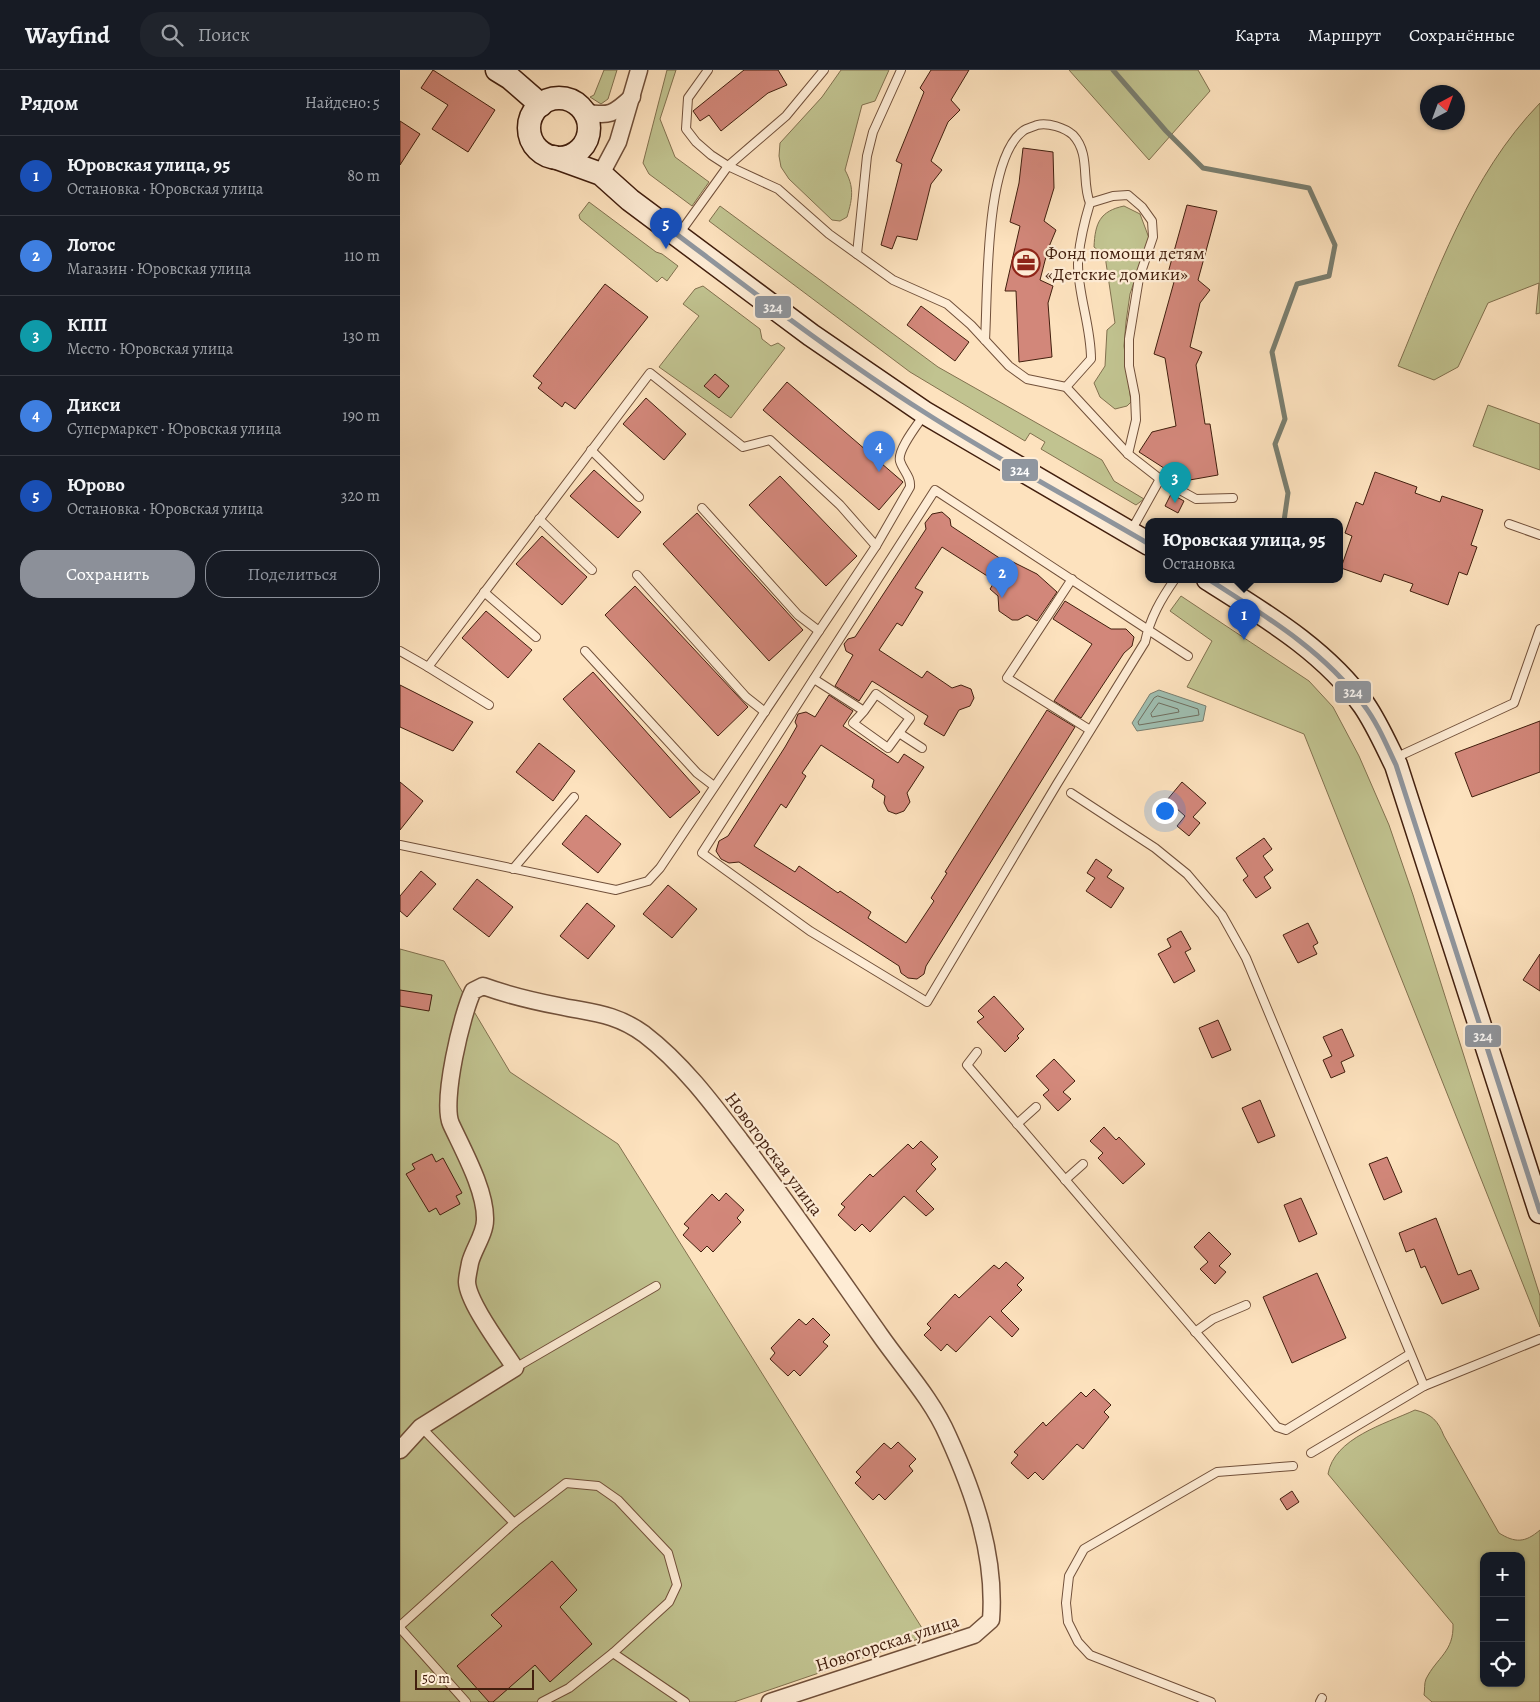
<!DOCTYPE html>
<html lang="ru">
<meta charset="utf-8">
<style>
body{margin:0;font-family:Alegreya,serif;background:#20242c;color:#f1f3f6}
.controls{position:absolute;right:15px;bottom:15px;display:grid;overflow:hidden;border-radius:10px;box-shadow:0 1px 4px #0004}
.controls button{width:45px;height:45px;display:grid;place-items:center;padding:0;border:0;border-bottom:1px solid #363941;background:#171b24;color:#f1f3f6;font:25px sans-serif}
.compass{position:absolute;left:1020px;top:15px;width:45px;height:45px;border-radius:50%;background:#171b24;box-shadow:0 1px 4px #0004;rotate:41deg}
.scale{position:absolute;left:15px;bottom:12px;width:119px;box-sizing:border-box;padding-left:5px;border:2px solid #421f0e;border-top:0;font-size:14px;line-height:18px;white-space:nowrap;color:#421f0e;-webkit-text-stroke:4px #feecd5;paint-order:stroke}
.you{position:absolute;left:764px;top:740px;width:18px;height:18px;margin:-12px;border:4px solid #fff;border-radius:50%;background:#1a73e8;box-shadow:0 0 0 8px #1a73e833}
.badge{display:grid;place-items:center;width:32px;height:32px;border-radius:50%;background:#8c9099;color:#fff;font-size:16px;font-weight:700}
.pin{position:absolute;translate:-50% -41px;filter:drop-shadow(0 1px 2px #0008)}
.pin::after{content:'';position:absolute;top:26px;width:18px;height:15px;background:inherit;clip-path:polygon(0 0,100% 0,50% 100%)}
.popup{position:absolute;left:745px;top:448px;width:198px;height:65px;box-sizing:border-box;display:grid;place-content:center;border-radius:10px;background:#171b24;filter:drop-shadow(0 1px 4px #0005);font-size:16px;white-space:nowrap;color:#9ea1a6}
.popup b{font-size:19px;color:#f1f3f6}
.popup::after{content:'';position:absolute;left:50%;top:100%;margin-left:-10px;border:10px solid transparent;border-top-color:#171b24}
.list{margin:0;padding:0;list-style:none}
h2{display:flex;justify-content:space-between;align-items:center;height:65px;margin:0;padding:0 20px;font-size:21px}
h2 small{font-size:16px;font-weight:400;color:#9ea1a6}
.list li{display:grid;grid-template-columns:32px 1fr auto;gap:15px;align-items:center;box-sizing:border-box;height:80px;padding:0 20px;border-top:1px solid #363941}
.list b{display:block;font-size:19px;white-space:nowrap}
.list p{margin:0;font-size:16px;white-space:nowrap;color:#9ea1a6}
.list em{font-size:16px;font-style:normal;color:#9ea1a6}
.actions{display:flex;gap:10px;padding:15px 20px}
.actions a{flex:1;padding:11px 0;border:1px solid #8c9099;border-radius:20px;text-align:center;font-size:18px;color:#8c9099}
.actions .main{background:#8c9099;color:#fff}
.icon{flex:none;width:28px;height:28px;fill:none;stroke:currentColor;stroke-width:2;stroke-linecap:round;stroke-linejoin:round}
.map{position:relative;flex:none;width:1140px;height:1632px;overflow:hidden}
header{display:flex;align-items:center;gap:30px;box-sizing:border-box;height:70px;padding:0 25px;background:#171b24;border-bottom:1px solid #363941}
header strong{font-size:24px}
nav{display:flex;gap:28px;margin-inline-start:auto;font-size:18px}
.search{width:350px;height:45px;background:#20242c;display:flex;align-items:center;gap:12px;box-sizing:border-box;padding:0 18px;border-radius:20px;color:#9ea1a6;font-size:19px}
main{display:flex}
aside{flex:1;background:#171b24}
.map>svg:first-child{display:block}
</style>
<header>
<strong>Wayfind</strong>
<div class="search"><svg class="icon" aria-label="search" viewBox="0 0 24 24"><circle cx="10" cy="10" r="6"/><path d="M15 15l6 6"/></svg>Поиск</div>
<nav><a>Карта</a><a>Маршрут</a><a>Сохранённые</a></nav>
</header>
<main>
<aside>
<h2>Рядом<small>Найдено: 5</small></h2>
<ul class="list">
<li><span class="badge" style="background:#1a4fb4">1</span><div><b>Юровская улица, 95</b><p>Остановка · Юровская улица</p></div><em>80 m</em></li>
<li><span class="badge" style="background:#3f7fe0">2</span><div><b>Лотос</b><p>Магазин · Юровская улица</p></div><em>110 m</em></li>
<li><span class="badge" style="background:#0f9aa8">3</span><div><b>КПП</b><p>Место · Юровская улица</p></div><em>130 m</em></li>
<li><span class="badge" style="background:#3f7fe0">4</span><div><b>Дикси</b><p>Супермаркет · Юровская улица</p></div><em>190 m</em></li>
<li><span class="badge" style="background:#1a4fb4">5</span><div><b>Юрово</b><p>Остановка · Юровская улица</p></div><em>320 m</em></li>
</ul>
<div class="actions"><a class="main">Сохранить</a><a>Поделиться</a></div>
</aside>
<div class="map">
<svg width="1140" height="1632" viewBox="0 0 1140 1632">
<rect width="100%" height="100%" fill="#fde2be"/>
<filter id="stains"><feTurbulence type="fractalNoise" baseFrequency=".004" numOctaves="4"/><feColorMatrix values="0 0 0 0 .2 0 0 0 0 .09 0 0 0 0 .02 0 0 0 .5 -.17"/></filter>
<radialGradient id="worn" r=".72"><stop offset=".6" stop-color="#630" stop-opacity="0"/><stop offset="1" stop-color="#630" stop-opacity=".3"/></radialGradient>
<g fill="#c1c390" stroke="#82714f" fill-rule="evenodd">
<polygon points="204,0 217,0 208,29 201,34 190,27 194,25"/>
<polygon points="267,0 276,0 260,49 275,87 309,112 292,136 249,104 243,93"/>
<path d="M441 0H489L475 31 462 35 445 100C454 117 453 127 447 147L440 151 432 150 389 109 381 97 379 86 380 73 422 27Z"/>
<polygon points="669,0 798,0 810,21 749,90"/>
<path d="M1140 33V243L1136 244 1139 213 1088 233 1058 297 1034 310 998 296C1036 205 1070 105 1140 33Z"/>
<polygon points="189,132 256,182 262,184 278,196 267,211 262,207 257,212 180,149 179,145"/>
<polygon points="320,136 538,297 702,390 714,411 744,429 736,435 641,379 645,372 630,363 625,371 510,302 309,151"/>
<path d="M724 136 740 144 749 168 730 224 726 252 724 276 731 332 727 336 715 339 700 327 694 313 705 296 707 260 715 253 705 186 694 177C695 153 700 141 724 136Z"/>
<polygon points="303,216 360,259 362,269 371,276 378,273 385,278 331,348 259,297 299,246 283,234 295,219"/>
<polygon points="1088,335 1140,354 1140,400 1073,376"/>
<polygon points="781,526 909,611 933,637 959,686 989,755 1013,825 1140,1226 1140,1257 904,664 787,617 812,571 770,541"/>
<polygon points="0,879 44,891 110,1002 218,1074 527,1566 334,1632 0,1632"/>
<path d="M1015 1340C1032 1344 1038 1351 1044 1366L1099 1463C1115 1473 1125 1473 1140 1460V1632H1032L1024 1625C1025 1620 1024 1613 1026 1609 1037 1587 1054 1582 1053 1554L928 1404C934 1368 985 1354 1015 1340ZM1084 1486H1121V1613H1084Z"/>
</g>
<polygon fill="#9fbeb0" stroke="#7a7e6f" points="759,620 806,636 803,651 737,661 732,653 750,624"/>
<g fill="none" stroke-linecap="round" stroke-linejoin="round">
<g stroke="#706e5f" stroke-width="1">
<polygon points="758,626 798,639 799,645 739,655 738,652 754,628"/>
<polygon points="759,633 778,639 779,642 752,647 751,644"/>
</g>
<polyline stroke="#7a7e6f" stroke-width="5" points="713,0 766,61 803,98 909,118 935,175 929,206 897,214 872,282 885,349 875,374 888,423 884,451"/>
</g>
<g fill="#d2877a" stroke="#421f0e">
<polygon points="33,0 95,40 68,82 32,59 48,35 21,18"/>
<polygon points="344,0 378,0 387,15 368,23 321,61 309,45 300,51 293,41"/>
<polygon points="531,0 569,0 551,30 560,40 548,52 531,91 542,100 531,114 517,170 497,166 492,179 481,175 502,94 496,91 524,22 520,18"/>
<polygon points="0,51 20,64 0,95"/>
<polygon points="623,78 653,82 654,118 644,151 656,160 648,179 640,210 653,216 648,233 652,287 619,292 616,221 605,221 620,156 610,152 619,113"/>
<polygon points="787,135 817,141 798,210 810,220 800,233 790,277 802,282 796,295 805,354 810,354 818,405 784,411 739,382 752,362 776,356 765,288 754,284 774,212 766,210"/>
<polygon points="205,214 248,247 175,339 165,332 162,337 138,318 142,313 133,306"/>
<polygon points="521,236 569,272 555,291 507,255"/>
<polygon points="315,304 329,316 319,328 304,316"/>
<polygon points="387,312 503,412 479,440 363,340"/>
<polygon points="246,328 286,364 264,390 223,354"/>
<polygon points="194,400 241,442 218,468 170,426"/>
<polygon points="975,402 1017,417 1015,423 1040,432 1042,426 1083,440 1071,475 1077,477 1067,505 1059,502 1048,535 1010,521 1013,514 984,504 981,512 941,498 952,466 945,463 956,432 963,435"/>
<polygon points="380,406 457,486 426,516 349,435"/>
<polygon points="771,424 784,431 778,443 765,436"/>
<polygon points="542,442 550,449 551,456 607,493 609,490 637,504 657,522 637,551 627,545 618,550 612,550 599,541 598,526 590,519 595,511 542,477 515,518 523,522 502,556 497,553 479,580 522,608 527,601 552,618 561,615 571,619 574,628 570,636 559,640 544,666 524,654 528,646 472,611 459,631 435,616 453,585 446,581 444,574 448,569 455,567 467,549 526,459 525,453 532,444"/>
<polygon points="297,443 403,560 369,591 263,474"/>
<polygon points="142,466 187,507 162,535 116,494"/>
<polygon points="235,516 348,637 318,666 205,545"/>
<polygon points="665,531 711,559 726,559 734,567 732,576 724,583 681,648 654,631 692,574 653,549"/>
<polygon points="86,541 132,580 108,608 62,568"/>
<polygon points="193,602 300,722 270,748 163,629"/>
<polygon points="0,615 73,652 53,681 0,657"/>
<polygon points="429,625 453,641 443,656 498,693 504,684 524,697 507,723 510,732 504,741 496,744 488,741 484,733 485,726 472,717 474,710 421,675 402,703 406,706 386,738 381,734 354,776 395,802 399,796 438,823 440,821 471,842 468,848 506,873 534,831 531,828 547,803 545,802 647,640 675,657 526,896 524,904 517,909 508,908 501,903 499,896 339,792 329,793 321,789 316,781 319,771 328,766 385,677 397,656 395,652 398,644 406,642 415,647"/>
<polygon points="1140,651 1140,702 1072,727 1055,683"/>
<polygon points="139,673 175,701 153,731 116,702"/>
<polygon points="0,712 23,731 0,760"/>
<polygon points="782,712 806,733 793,747 800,753 789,766 777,756 785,746 767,730"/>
<polygon points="186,745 221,774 198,803 162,774"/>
<polygon points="864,768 872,779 863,786 873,800 864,807 871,818 856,828 843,810 848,806 836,788"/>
<polygon points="696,789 712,800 707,807 724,818 711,838 686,821 695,808 687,803"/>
<polygon points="21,801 36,814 7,847 0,841 0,826"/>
<polygon points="77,809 113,837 89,867 53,839"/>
<polygon points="268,815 297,839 272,868 243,844"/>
<polygon points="187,833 215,856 188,889 160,866"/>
<polygon points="908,853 918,873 913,876 917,884 898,893 883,865"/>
<polygon points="781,861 791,879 785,882 795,901 774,913 758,884 771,877 767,869"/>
<polygon points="1140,884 1140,921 1123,910"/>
<polygon points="0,920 32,925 29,941 0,936"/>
<polygon points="594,926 624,959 617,966 619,968 605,982 577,952 584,947 578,941"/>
<polygon points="818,950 831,980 812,988 799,958"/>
<polygon points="942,959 954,986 941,992 945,1002 931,1008 923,990 932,986 923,967"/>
<polygon points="654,989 675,1011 663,1022 671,1029 658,1041 643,1025 649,1020 636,1006"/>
<polygon points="860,1030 875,1066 858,1073 842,1038"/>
<polygon points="704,1057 716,1070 719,1067 745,1094 723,1114 698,1088 703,1083 690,1071"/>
<polygon points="521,1071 538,1087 531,1094 536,1099 516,1121 534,1139 526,1146 504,1126 470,1162 462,1154 455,1161 438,1145 445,1137 441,1134 470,1104 473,1107 508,1074 513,1079"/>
<polygon points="32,1084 36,1092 43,1088 62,1123 56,1126 60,1134 40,1145 36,1138 29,1142 6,1104 15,1099 12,1094"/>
<polygon points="987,1087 1002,1122 984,1130 969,1094"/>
<polygon points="326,1123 344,1140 337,1148 341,1152 313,1182 307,1176 301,1182 283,1165 289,1158 284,1154 312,1124 319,1131"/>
<polygon points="901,1128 917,1164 899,1172 884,1135"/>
<polygon points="1036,1148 1058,1205 1071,1200 1079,1219 1042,1234 1025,1196 1021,1198 1014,1179 1006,1182 999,1163"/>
<polygon points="809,1162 831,1184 819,1196 826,1202 815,1214 800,1199 808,1192 794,1177"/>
<polygon points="606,1192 624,1208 617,1215 622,1220 601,1241 619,1259 612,1267 590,1246 556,1282 547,1274 541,1281 524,1265 531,1258 527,1254 555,1224 559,1228 594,1195 599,1199"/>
<polygon points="917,1203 946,1268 892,1293 863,1227"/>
<polygon points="413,1248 430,1265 423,1272 428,1276 400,1306 394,1300 388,1306 370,1289 375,1283 371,1278 399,1249 406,1255"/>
<polygon points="694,1319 711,1335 704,1342 709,1347 683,1379 677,1374 643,1410 635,1402 628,1409 611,1393 618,1385 614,1382 643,1352 646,1356 681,1322 686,1327"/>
<polygon points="498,1372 516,1389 509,1396 513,1401 485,1430 479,1424 473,1430 455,1413 461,1407 456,1402 484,1373 491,1379"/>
<polygon points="892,1421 899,1432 887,1440 880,1429"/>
<polygon points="152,1491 177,1520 160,1537 192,1574 150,1612 135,1595 93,1632 89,1632 57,1596 102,1556 91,1545"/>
</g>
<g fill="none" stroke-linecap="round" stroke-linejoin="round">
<g stroke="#71503a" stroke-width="10">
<g id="lane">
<polyline points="308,0 288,28 286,59 296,72 311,85 328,96 378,119 429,164 493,210 547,234 571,255 609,296 627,309 666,317 728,384 760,409 796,429 833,428"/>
<polyline points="279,164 328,96 386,46 424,0"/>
<polyline points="457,184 467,86 473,62 501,0"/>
<path d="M585 270C588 223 584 90 623 61 627 58 633 57 637 55 648 52 665 58 673 65 691 84 681 112 690 133"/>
<path d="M666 317 691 289C691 256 678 225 678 194 679 173 684 153 690 133L713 126 728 125 742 137 752 151 753 167 739 208 729 269V296L735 326 736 350 728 384"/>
<polyline points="191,380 239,427"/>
<polyline points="302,438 398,545 419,561"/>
<polyline points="139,449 192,500"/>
<polyline points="1109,454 1140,465"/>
<polyline points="731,461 760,409"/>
<polyline points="237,505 346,627 365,642"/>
<polyline points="672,509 607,608 690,660"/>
<path d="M775 509C761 529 750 548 745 572L657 714 527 932 410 861 302 783 535 420 788 586"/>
<polyline points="84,522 136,567"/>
<polyline points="0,581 28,597 250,303 343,377 370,370 440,435 476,476"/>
<polyline points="185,581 297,703 314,716"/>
<polyline points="28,597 89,635"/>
<polyline points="414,609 464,641 476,624 510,648 488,678 453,653 464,641"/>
<polyline points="499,663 522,678"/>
<polyline points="995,688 1114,633 1140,559"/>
<polyline points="671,723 755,778 787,804 822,845 846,888 1024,1316"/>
<path d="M0 775 216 820 248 811 260 798 476 476 510 417C511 406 503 401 500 391 497 380 518 354 524 345"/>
<polyline points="113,799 174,727"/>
<polyline points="577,982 567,995 877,1357 886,1360 1010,1284"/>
<polyline points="617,1054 636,1037"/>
<polyline points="665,1110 683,1094"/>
<polyline points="795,1262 813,1249 846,1235"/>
<polyline points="115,1298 256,1216"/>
<polyline points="21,1357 114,1453 166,1413 198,1416 218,1430 268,1483 277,1515 269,1532 213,1583 169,1618 142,1632"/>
<polyline points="911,1383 1024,1316 1140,1269"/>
<polyline points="0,1556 114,1453"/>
<polyline points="0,1558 66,1632"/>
<polyline points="213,1583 285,1632"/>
<polyline points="811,1632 690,1585 678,1572 668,1552 666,1533 669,1506 684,1479 817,1402 893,1396"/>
<polyline points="920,1632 922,1628"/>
</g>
</g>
<g stroke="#71503a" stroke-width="19">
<g id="street">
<path d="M185 42C209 47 214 44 232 27"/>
<polyline points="201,104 218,72 239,0"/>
<path d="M0 1380 21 1357 115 1298C103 1279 68 1233 67 1212 67 1207 69 1199 70 1193 73 1180 85 1164 85 1150 86 1121 63 1080 51 1054 41 1032 62 943 73 921L83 916C108 925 133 931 159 936 192 943 215 943 244 964 282 993 312 1033 340 1070 389 1134 434 1200 480 1265 503 1298 532 1329 548 1366 574 1423 596 1486 591 1550L574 1565 370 1632"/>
</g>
</g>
<g stroke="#421f0e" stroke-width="25">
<g id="secondary">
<polyline points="97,0 110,8 141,35"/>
<circle cx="159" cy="58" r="30"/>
<polyline points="154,87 201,104 230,130 411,265 525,343 749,474"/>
<path d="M808 509C863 544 925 580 964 635 977 654 986 675 996 695L1140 1142"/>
</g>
</g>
<use href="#lane" stroke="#feecd5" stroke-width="8"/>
<use href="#street" stroke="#feecd5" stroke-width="16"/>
<use href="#secondary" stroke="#feecd5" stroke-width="22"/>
<g stroke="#feecd5" stroke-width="9">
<g id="bus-1">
<path d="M255 148C343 214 431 283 524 342 597 389 674 430 749 474"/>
<path d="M808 509C864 545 923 580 963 634 977 652 986 674 996 695L1140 1142"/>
</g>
</g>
<use href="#bus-1" stroke="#8f969f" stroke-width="5"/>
</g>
<defs>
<g id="office-ring" transform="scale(1.4375)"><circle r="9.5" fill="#feecd5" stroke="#8f2418" stroke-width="1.5"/><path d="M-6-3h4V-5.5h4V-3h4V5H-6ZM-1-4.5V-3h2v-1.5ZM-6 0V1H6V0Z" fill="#8f2418"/></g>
</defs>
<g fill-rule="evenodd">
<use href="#office-ring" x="626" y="193"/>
</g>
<g text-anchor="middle" stroke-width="4.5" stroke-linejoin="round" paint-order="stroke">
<g font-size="18" fill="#421f0e" stroke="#feecd5" text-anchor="start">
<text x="645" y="189">Фонд помощи детям<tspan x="645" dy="21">«Детские домики»</tspan></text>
</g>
<g font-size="18" fill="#421f0e" stroke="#feecd5">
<text transform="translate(374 1084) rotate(53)" y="6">Новогорская улица</text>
<text transform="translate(487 1573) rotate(-18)" y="6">Новогорская улица</text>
</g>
</g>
<g stroke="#feecd5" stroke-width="2">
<rect x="354" y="225" width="38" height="24" rx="5" fill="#8f969f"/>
<rect x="601" y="388" width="38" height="24" rx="5" fill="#8f969f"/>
<rect x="934" y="610" width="38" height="24" rx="5" fill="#8f969f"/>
<rect x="1064" y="954" width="38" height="24" rx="5" fill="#8f969f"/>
</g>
<g font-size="14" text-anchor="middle" font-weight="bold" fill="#fff">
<text x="373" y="242">324</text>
<text x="620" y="405">324</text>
<text x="953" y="627">324</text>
<text x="1083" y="971">324</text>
</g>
<rect width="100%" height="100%" filter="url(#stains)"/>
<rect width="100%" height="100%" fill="url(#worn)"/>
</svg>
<div class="controls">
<button>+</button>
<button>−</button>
<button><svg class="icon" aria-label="locate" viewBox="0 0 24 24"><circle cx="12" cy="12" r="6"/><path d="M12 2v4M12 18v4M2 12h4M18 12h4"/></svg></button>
</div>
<svg class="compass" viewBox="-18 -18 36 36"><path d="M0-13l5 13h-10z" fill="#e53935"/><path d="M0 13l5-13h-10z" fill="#9ea1a6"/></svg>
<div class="scale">50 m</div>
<div class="you"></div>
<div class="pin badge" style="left:844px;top:570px;background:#1a4fb4">1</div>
<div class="popup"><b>Юровская улица, 95</b>Остановка</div>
<div class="pin badge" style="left:602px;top:528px;background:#3f7fe0">2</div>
<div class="pin badge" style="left:775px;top:433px;background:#0f9aa8">3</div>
<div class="pin badge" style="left:479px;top:402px;background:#3f7fe0">4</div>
<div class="pin badge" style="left:266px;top:179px;background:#1a4fb4">5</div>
</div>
</main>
